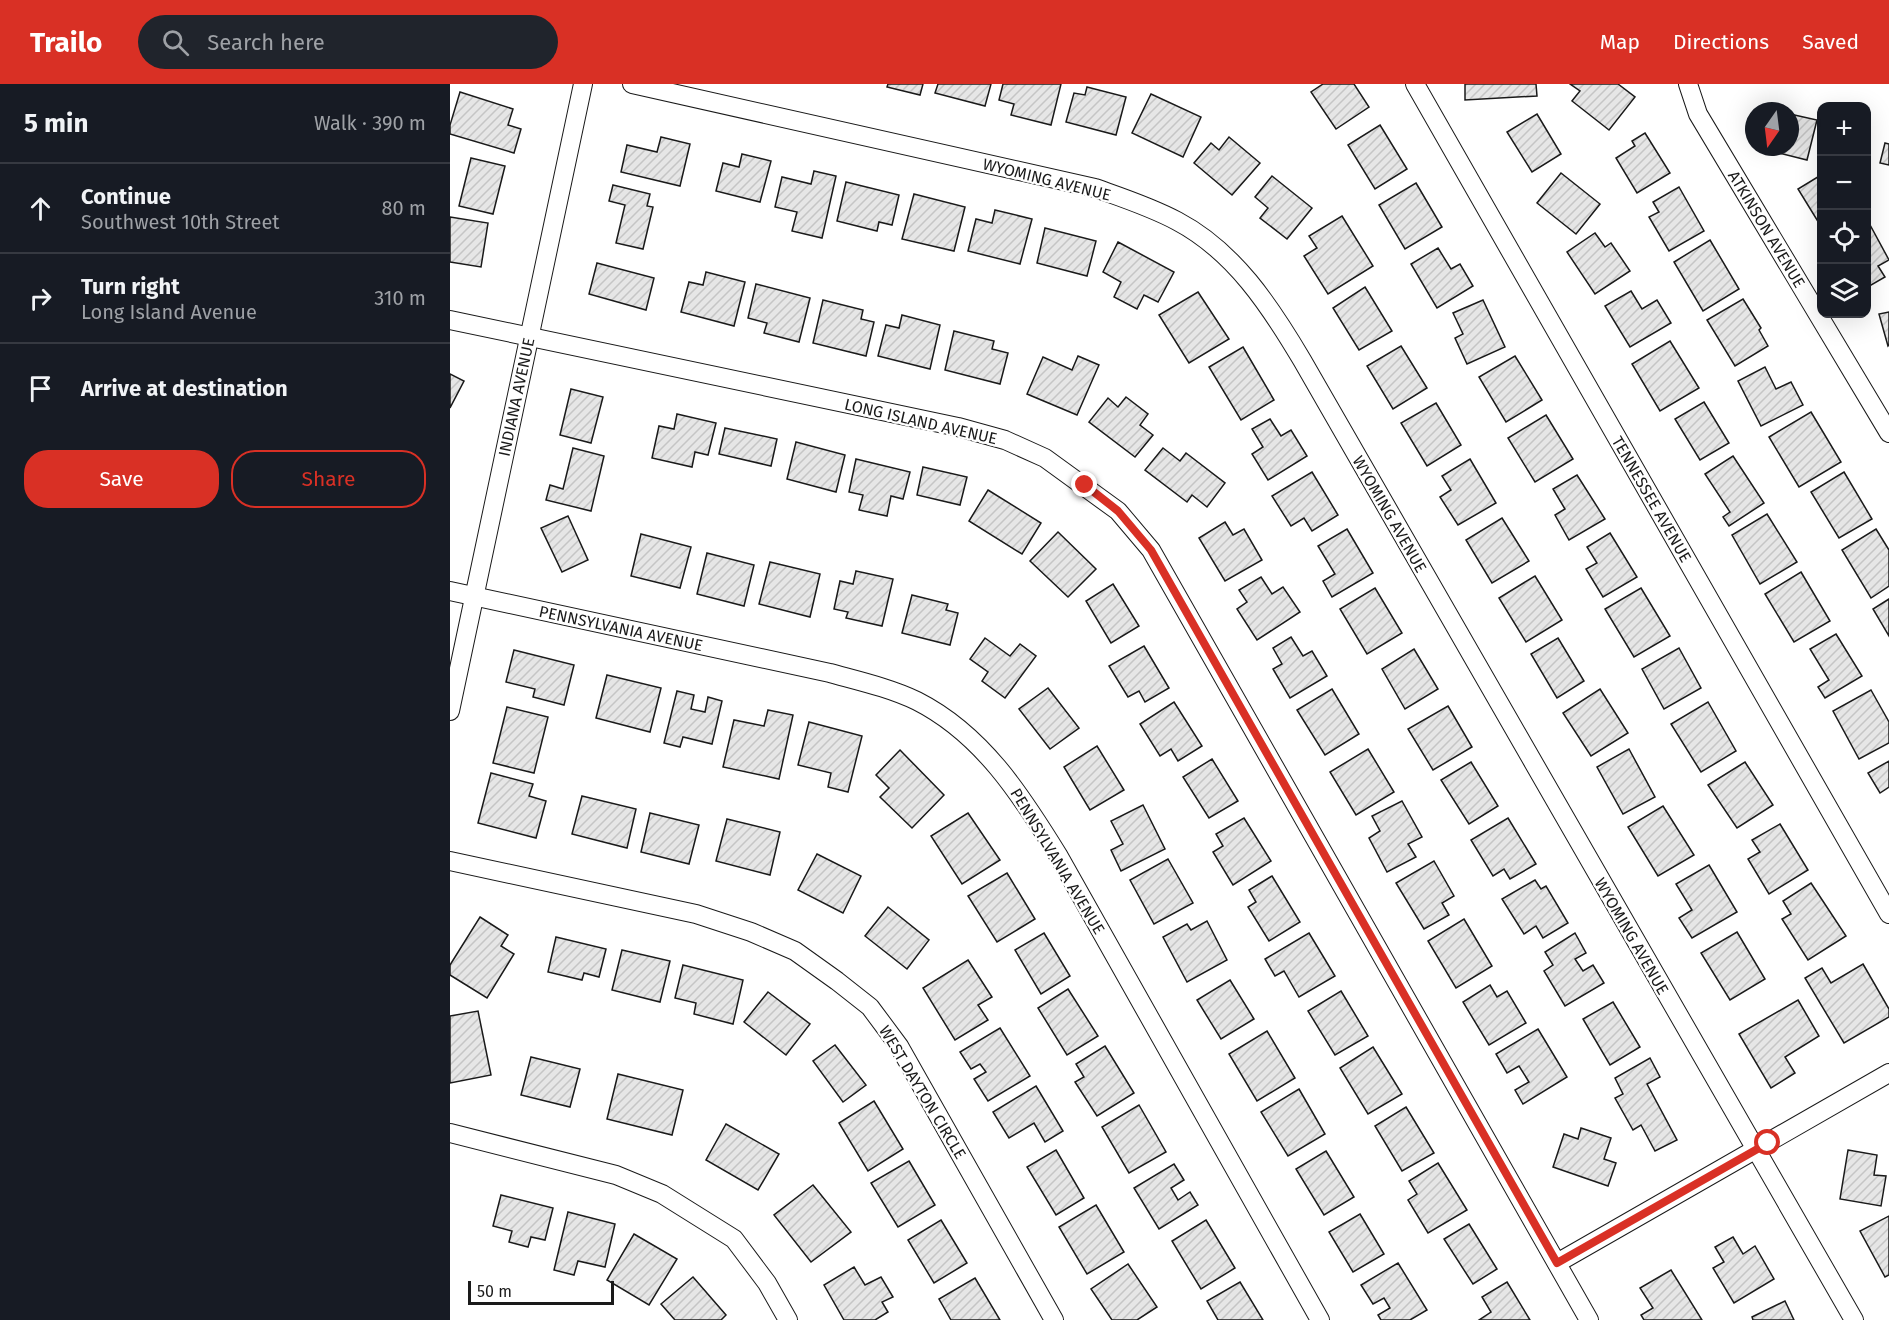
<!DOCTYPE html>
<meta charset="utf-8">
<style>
body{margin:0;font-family:"Fira Sans",sans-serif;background:#20242c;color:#f1f3f6}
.controls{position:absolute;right:18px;top:18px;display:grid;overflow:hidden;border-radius:12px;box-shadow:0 6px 24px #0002}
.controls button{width:54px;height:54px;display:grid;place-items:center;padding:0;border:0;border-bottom:2px solid #363941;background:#171b24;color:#f1f3f6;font:30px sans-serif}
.compass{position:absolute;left:1295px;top:18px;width:54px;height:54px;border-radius:50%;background:#171b24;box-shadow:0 6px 24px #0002;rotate:194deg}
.scale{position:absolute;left:18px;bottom:15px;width:146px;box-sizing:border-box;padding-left:6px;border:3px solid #1a1a1a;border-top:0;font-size:16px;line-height:21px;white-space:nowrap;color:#1a1a1a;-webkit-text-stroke:4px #fff;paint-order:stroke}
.stop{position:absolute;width:18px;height:18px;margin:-14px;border:4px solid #d93025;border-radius:50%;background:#fff}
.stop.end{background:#d93025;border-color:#fff;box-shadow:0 2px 6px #0008}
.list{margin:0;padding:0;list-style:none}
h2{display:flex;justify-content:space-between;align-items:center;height:78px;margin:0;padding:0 24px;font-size:26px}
h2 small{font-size:20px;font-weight:400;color:#9ea1a6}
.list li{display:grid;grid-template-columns:39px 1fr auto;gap:18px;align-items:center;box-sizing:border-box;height:90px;padding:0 24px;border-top:2px solid #363941}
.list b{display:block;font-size:22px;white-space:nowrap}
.list p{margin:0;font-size:20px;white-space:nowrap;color:#9ea1a6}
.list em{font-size:20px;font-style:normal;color:#9ea1a6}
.actions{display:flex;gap:12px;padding:18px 24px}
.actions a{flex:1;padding:14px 0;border:2px solid #d93025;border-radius:24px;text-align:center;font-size:21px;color:#d93025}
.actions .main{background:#d93025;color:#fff}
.icon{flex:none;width:33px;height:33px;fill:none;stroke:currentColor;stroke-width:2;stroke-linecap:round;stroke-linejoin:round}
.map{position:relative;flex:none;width:1439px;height:1236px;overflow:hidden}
header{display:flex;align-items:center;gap:36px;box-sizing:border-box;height:84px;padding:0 30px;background:#d93025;color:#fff}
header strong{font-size:28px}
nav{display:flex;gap:33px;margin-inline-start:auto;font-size:21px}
.search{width:420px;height:54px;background:#20242c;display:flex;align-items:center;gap:15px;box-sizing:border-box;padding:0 21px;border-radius:33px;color:#9ea1a6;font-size:22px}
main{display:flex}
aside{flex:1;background:#171b24}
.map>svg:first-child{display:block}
</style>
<header>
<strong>Trailo</strong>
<div class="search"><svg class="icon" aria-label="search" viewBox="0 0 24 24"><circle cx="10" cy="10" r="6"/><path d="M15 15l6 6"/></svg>Search here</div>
<nav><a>Map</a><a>Directions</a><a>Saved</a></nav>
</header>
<main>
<aside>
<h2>5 min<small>Walk · 390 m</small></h2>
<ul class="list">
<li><svg class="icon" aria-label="ahead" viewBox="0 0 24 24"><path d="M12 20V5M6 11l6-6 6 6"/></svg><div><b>Continue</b><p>Southwest 10th Street</p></div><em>80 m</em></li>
<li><svg class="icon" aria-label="right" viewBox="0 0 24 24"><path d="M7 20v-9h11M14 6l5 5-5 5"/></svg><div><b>Turn right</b><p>Long Island Avenue</p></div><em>310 m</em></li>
<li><svg class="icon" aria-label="arrive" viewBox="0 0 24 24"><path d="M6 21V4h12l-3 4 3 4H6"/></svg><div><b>Arrive at destination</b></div></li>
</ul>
<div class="actions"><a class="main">Save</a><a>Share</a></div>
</aside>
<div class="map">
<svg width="1439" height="1236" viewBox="0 0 1439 1236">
<defs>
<pattern id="building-hatch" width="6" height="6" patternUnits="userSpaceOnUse" patternTransform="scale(1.5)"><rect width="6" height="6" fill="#e6e6e6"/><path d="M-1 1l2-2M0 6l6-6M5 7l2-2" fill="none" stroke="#c5c5c5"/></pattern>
</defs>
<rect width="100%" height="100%" fill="#fff"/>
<g fill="url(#building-hatch)" stroke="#1a1a1a" stroke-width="1.5">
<polygon points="438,0 473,0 470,11 437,3"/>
<polygon points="488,0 541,0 535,22 485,9"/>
<polygon points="553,0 611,0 601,41 561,31 564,20 549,16"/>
<polygon points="873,0 904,0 919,23 886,45 861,8"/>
<polygon points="1015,0 1086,0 1087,12 1015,16"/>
<polygon points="1120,0 1168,0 1185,13 1159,46 1122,17 1130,7"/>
<polygon points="637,3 676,13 666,51 616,38 624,9 635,11"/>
<polygon points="10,8 63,25 58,41 71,45 64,69 0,50 0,41"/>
<polygon points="701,10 751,33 733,73 682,49"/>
<polygon points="1087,30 1111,70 1082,88 1057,48"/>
<polygon points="1340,30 1367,36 1357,76 1325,68 1326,63 1340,63"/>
<polygon points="930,41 957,85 925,105 898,61"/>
<polygon points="1195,49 1220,89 1187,109 1166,74 1185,62 1182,57"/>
<polygon points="211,53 240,60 230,102 171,88 177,61 207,68"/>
<polygon points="779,53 810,79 782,111 744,79 761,59 769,66"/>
<polygon points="1435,59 1439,60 1439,81 1430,79"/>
<polygon points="292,70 321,77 310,118 266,107 273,79 289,83"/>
<polygon points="21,74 55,82 43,130 9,122"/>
<polygon points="364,87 386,92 372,154 342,147 347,128 325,123 332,93 361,100"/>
<polygon points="1111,89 1150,120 1126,150 1087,119"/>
<polygon points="1371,91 1372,92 1372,144 1348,105"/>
<polygon points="822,92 862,124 837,155 810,134 818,124 805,113"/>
<polygon points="396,98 449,111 442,141 429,138 427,147 387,137"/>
<polygon points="966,99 992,143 955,165 929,121"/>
<polygon points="163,101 200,110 197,122 203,123 193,165 166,159 175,121 159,117"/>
<polygon points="1229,103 1254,147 1219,167 1199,133 1209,128 1203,118"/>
<polygon points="464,110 515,123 504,167 452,155"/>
<polygon points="545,126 582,135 570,180 518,167 526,135 542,139"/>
<polygon points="892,132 923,182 878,210 854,172 867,164 859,152"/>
<polygon points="0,133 38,139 31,183 0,178"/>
<polygon points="1419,139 1439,176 1428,182 1435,193 1416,204 1416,141"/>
<polygon points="595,144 646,157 637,192 587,179"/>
<polygon points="1145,149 1155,163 1161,159 1180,187 1145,210 1117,168"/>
<polygon points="1260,156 1289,205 1253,227 1224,178"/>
<polygon points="668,158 724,188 708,218 694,211 687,225 664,213 671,198 653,188"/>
<polygon points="988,164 1001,185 1010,180 1023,202 987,224 961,180"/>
<polygon points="147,179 204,194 196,226 139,210"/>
<polygon points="256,188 295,198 284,242 231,228 239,198 253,201"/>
<polygon points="306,200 360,214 349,258 314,249 317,239 298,234"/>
<polygon points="915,203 942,247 909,266 883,224"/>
<polygon points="1181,207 1192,225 1207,216 1221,239 1180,263 1155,222"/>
<polygon points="748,208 779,255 739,279 709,231"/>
<polygon points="1293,215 1311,244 1309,246 1318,262 1285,282 1257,236"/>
<polygon points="373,216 413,226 411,235 424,238 416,272 363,259"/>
<polygon points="1033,216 1055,263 1017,280 1005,254 1013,250 1003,229"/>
<polygon points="1439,228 1439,261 1438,262 1429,230"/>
<polygon points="452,231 490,241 480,285 428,272 436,241 449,244"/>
<polygon points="504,247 544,257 542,265 558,269 550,300 495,286"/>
<polygon points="1220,257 1249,304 1210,327 1182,280"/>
<polygon points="951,262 977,304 943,325 917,282"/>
<polygon points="793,263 824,316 791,336 759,283"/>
<polygon points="628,272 649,281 627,331 577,310 593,273 622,286"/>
<polygon points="1065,272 1092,316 1056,338 1029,293"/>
<polygon points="1315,283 1326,305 1341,298 1353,321 1311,342 1288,297"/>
<polygon points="0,290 14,297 0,324"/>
<polygon points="121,305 153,313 141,359 110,351"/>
<polygon points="676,313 698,330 690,341 703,351 685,373 639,338 658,314 668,323"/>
<polygon points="1254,318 1279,359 1250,376 1225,335"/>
<polygon points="986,319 1011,361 977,382 951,339"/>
<polygon points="1361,328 1391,378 1349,403 1319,353"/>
<polygon points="227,330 266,339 258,371 245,368 242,383 202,374 209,342 224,345"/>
<polygon points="1096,331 1123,375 1085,398 1058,354"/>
<polygon points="820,335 831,352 841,346 857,372 818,396 802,370 813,363 802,345"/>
<polygon points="275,344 327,355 321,382 269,370"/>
<polygon points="346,358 395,371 386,408 337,395"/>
<polygon points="123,364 154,372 141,427 96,416 100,401 113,405"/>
<polygon points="713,364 730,377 736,369 775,399 757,423 742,411 737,418 695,386"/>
<polygon points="1283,372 1314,419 1279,442 1273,433 1280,428 1255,390"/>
<polygon points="406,375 460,388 453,415 441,412 437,432 409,426 413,411 399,408"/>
<polygon points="1020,375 1046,419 1008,441 990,413 1001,406 992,392"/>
<polygon points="473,383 517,393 510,421 467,411"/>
<polygon points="862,388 888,431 862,447 854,434 841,442 822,412"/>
<polygon points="1394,388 1422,435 1389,454 1361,408"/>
<polygon points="1127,391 1155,435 1119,456 1105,431 1115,425 1103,405"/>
<polygon points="538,406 591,439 572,470 519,437"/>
<polygon points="1317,430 1347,478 1310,500 1282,451"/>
<polygon points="118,432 138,476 112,488 91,444"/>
<polygon points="1052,434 1079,477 1042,499 1016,456"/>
<polygon points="775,438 783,451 794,445 812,476 775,497 749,454"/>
<polygon points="897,445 923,489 882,513 873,497 885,490 868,462"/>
<polygon points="1426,445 1439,466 1439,502 1421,514 1392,466"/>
<polygon points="608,448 646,485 618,513 580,477"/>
<polygon points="1160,449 1187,493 1153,513 1136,485 1147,479 1137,463"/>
<polygon points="191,450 241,463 230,504 181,492"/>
<polygon points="257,469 304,481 294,522 247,510"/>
<polygon points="320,478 370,490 360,533 309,520"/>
<polygon points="406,487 443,495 432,542 396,534 398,528 384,525 390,497 403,500"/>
<polygon points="1351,488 1380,537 1344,558 1315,510"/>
<polygon points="1085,492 1112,536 1076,558 1049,514"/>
<polygon points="811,493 822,510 833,503 850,528 807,556 787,525 797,518 789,506"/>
<polygon points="663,500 689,542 661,559 636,517"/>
<polygon points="925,504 952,549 917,570 890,525"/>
<polygon points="1191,504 1220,552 1184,573 1155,525"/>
<polygon points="462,511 498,520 496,526 508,529 500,561 452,549"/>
<polygon points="1439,515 1439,552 1423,525"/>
<polygon points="1386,550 1412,592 1375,614 1368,603 1379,596 1360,565"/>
<polygon points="841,553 853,572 862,567 877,592 840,614 823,585 832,580 823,564"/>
<polygon points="535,554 560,572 570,560 586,572 555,614 532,597 538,588 520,575"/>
<polygon points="1108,554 1134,597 1107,614 1081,570"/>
<polygon points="694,562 719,604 695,618 689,607 678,613 659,582"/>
<polygon points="1229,564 1251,604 1214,625 1192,585"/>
<polygon points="964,565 988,605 955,625 932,585"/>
<polygon points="64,566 124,581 114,621 83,613 85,605 56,598"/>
<polygon points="157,591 211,604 200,648 146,634"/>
<polygon points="598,604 629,644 600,665 569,625"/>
<polygon points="882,605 909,650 875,671 847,626"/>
<polygon points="1150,605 1178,649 1141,672 1113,629"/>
<polygon points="1421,606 1439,638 1439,659 1409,675 1383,627"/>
<polygon points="227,607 244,611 241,625 255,628 258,613 272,617 262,660 233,653 230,663 214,659"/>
<polygon points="724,618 752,662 728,677 721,665 710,672 690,640"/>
<polygon points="1258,618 1286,667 1251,688 1221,640"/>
<polygon points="998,622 1022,663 983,686 958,645"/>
<polygon points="57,623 98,633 84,689 43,679"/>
<polygon points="318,626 343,631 329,695 273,683 284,636 314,642"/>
<polygon points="359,638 412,652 398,708 378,703 381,689 348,681"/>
<polygon points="647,662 674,706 640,726 614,683"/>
<polygon points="918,665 944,708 906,731 880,688"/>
<polygon points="1179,665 1205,713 1173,730 1147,683"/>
<polygon points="450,666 494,711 462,744 430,713 439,704 426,691"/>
<polygon points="762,675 788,717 759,734 733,693"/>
<polygon points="1439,677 1439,703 1430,709 1418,689"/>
<polygon points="1021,678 1048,722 1019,740 991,696"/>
<polygon points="1295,678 1323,721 1287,744 1258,701"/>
<polygon points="41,689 83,700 79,712 96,717 86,754 28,739"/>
<polygon points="132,712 186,725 177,764 122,750"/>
<polygon points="952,717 972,753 958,760 966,773 937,788 919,754 930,747 922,732"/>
<polygon points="693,721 715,765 671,787 661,766 673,760 661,737"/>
<polygon points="1213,722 1244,771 1208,792 1178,743"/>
<polygon points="200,729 249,741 239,780 191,768"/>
<polygon points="518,729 550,776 512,800 481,752"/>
<polygon points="794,734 821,777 783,801 763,768 773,762 766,750"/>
<polygon points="1058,734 1086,780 1060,795 1054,785 1043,792 1021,756"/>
<polygon points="277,735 330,748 320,791 266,777"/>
<polygon points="1330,740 1358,786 1319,810 1298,775 1310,768 1302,756"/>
<polygon points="367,770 411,792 393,829 348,806"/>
<polygon points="718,775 743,819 704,840 680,796"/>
<polygon points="984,777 1004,812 992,819 999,831 974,845 946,799"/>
<polygon points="1259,781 1287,828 1242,854 1229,834 1242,826 1226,800"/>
<polygon points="557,789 585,835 547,858 518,812"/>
<polygon points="822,792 850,838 819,857 798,823 806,818 799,806"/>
<polygon points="1085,796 1091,805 1096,802 1118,839 1093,854 1086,842 1074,850 1052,815"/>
<polygon points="1361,799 1396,852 1358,876 1332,835 1341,830 1333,817"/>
<polygon points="438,823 479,856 457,885 415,852"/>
<polygon points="30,833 58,851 51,862 64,870 37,914 0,891 0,881"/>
<polygon points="1014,835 1042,882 1006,904 978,857"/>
<polygon points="757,837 777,876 737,898 713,853 737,840 741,846"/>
<polygon points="1287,848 1315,895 1280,916 1251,869"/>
<polygon points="594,849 620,892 591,910 565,866"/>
<polygon points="859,849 885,892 849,913 834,887 825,892 815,875"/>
<polygon points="1125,849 1136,869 1125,875 1133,887 1143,881 1154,899 1115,922 1094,887 1103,881 1095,868"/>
<polygon points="106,853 156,865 149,893 134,889 132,896 98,888"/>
<polygon points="172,866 220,877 210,918 162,906"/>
<polygon points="518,876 542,913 528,921 538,936 505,956 473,904"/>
<polygon points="1413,880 1439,925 1439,933 1394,959 1355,894 1372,884 1381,899"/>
<polygon points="233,881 293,896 283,940 244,930 246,919 225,914"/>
<polygon points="780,896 804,935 771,955 747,916"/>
<polygon points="1040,901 1047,913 1057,907 1076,939 1039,961 1013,918"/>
<polygon points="618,905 648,952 617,971 588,924"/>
<polygon points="891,907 918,952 885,971 858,927"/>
<polygon points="318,908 360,940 336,971 294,938"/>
<polygon points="1348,916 1369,952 1335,973 1345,989 1321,1004 1289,950"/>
<polygon points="1163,918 1190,963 1160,981 1133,935"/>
<polygon points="28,927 41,991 0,999 0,932"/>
<polygon points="550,944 580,992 538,1017 524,995 536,988 530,980 521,985 510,968"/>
<polygon points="1088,945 1117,993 1073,1020 1065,1006 1079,998 1069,982 1057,989 1046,970"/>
<polygon points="817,947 845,994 807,1017 779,970"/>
<polygon points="385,961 416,1001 393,1018 363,977"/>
<polygon points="655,962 684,1009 647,1032 625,998 634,993 626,980"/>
<polygon points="923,963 952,1010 918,1030 890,984"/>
<polygon points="81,973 130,985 120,1023 71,1011"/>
<polygon points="1200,974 1210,993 1197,1000 1227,1056 1205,1067 1191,1041 1183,1046 1165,1014 1173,1010 1165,994"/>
<polygon points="168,990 233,1006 222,1051 157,1035"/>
<polygon points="586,1002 613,1047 595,1058 584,1039 559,1054 543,1028"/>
<polygon points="849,1005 875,1050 838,1072 811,1028"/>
<polygon points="424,1017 453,1065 418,1087 389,1039"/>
<polygon points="689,1021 716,1068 679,1089 652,1043"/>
<polygon points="956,1023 984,1069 952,1087 925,1042"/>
<polygon points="276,1040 329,1070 308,1106 256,1076"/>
<polygon points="1131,1044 1161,1054 1154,1075 1166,1079 1158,1102 1103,1083 1114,1050 1128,1055"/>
<polygon points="606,1066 634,1114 606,1131 577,1083"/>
<polygon points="1398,1066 1427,1071 1424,1091 1436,1092 1431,1122 1390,1115"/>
<polygon points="876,1067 904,1113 874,1131 846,1085"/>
<polygon points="459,1077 485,1121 448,1143 421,1099"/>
<polygon points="988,1079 1017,1126 978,1149 958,1116 967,1110 959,1097"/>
<polygon points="724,1080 734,1096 721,1104 728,1116 740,1108 748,1121 709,1145 684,1104"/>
<polygon points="363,1101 401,1148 361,1178 324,1131"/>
<polygon points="51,1111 103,1124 95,1156 81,1153 78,1163 59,1158 62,1147 43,1142"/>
<polygon points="646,1121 674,1168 637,1190 609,1143"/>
<polygon points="118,1128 165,1140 155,1183 128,1177 124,1191 104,1186"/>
<polygon points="910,1130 934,1170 903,1188 879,1148"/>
<polygon points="1439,1132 1439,1191 1435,1193 1410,1147"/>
<polygon points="491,1136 517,1179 484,1199 458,1156"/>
<polygon points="756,1136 785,1184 751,1205 722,1157"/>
<polygon points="1019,1140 1047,1185 1023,1200 994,1155"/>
<polygon points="184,1150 227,1175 199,1221 157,1196"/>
<polygon points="1283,1153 1293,1170 1305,1162 1324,1195 1284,1219 1263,1184 1274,1178 1265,1163"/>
<polygon points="948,1179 977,1226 960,1236 931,1236 928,1231 940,1224 934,1214 923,1220 911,1201"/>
<polygon points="678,1180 707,1223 687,1236 662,1236 641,1205"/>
<polygon points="404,1183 415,1201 431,1193 443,1213 432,1218 438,1228 425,1236 394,1236 374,1201"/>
<polygon points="1221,1186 1252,1236 1194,1236 1191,1231 1203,1224 1190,1204"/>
<polygon points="243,1193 276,1231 271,1236 225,1236 211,1220"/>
<polygon points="525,1194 550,1236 501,1236 489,1215"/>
<polygon points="790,1198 813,1236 768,1236 757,1217"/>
<polygon points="1057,1198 1080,1236 1029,1236 1041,1228 1032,1213"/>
<polygon points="1335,1217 1344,1236 1303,1236 1302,1233"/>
</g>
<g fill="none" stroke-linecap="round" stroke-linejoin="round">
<g stroke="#1a1a1a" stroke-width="20">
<g id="minor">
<path d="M182 0 645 104C673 114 701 123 727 137 784 167 820 222 852 276L1404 1236"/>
<polyline points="965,0 1439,830"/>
<polyline points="1238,0 1248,30 1439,349"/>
<polyline points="0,236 508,343 555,356 595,374 668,427 701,466 1139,1236"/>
<path d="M0 507 380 589C409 597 440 604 467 617 532 650 571 711 608 771L870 1236"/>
<polyline points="0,627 133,0"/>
<polyline points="0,777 246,830 301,848 345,867 387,897 420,923 449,962 604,1236"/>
<polyline points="0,1049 166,1091 212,1110 284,1155 317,1199 338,1236"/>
<polyline points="1107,1179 1439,989"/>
</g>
</g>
<use href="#minor" stroke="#fff" stroke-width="18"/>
</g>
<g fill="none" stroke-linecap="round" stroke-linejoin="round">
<polyline stroke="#d93025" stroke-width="8" points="635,401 668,427 701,466 1107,1179 1318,1059"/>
</g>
<g text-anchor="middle" stroke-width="4.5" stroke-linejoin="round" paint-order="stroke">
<g font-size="16" fill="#1a1a1a" stroke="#fff">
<text transform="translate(597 95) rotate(14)" y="6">WYOMING AVENUE</text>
<text transform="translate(1317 145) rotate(59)" y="6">ATKINSON AVENUE</text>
<text transform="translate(66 313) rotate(-78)" y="6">INDIANA AVENUE</text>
<text transform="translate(471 337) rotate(13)" y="6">LONG ISLAND AVENUE</text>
<text transform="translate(1202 415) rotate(60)" y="6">TENNESSEE AVENUE</text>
<text transform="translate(940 430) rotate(60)" y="6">WYOMING AVENUE</text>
<text transform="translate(171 544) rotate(12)" y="6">PENNSYLVANIA AVENUE</text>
<text transform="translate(608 777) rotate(59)" y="6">PENNSYLVANIA AVENUE</text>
<text transform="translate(1182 852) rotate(60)" y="6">WYOMING AVENUE</text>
<text transform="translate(473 1008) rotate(59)" y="6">WEST DAYTON CIRCLE</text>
</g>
</g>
</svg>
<div class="controls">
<button>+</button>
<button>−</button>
<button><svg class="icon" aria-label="locate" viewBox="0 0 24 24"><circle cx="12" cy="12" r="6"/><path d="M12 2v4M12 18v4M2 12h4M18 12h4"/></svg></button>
<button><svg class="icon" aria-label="layers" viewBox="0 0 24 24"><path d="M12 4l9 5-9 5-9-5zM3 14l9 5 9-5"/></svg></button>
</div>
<svg class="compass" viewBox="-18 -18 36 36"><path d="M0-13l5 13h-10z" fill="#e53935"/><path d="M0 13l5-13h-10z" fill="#9ea1a6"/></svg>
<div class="scale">50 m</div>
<div class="stop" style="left:1318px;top:1059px"></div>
<div class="stop end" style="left:635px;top:401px"></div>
</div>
</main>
